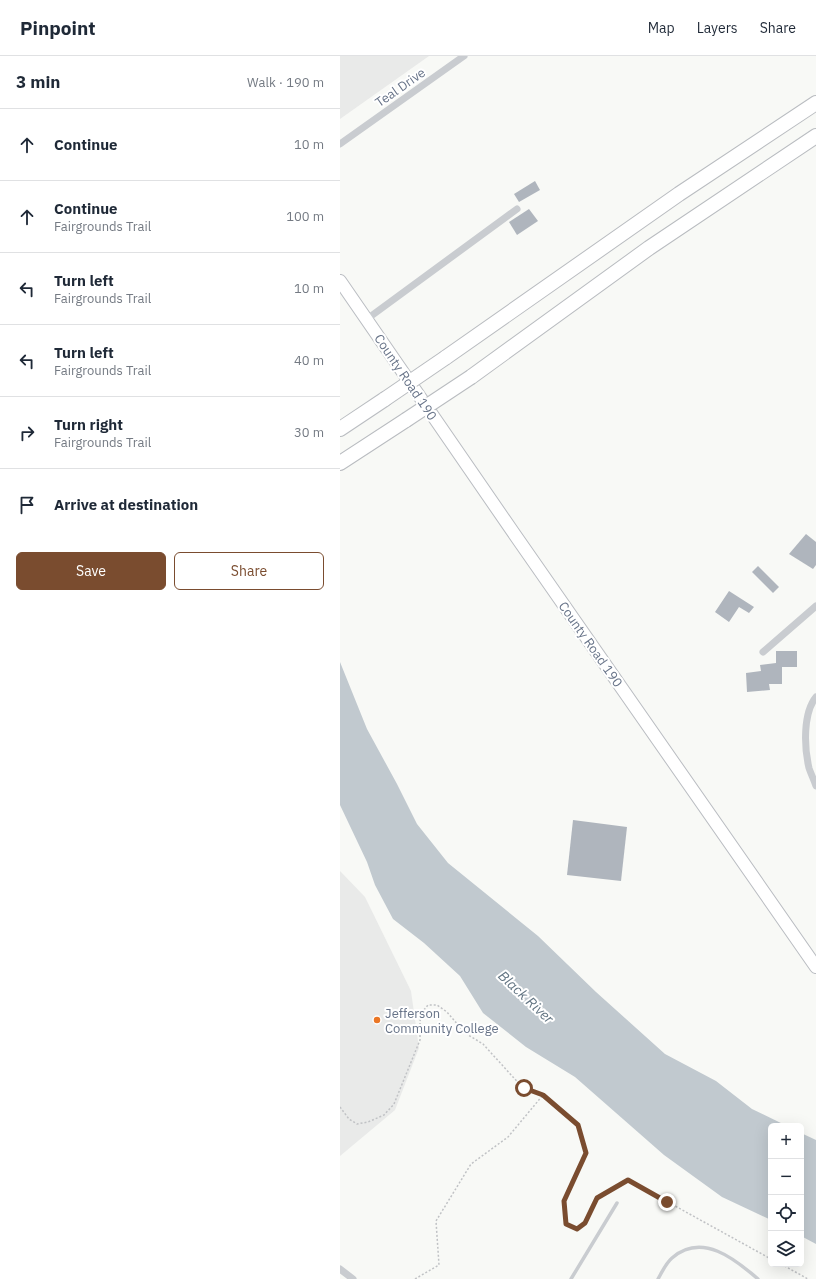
<!DOCTYPE html>
<meta charset="utf-8">
<style>
body{margin:0;font-family:"IBM Plex Sans",sans-serif;background:#f6f6f7;color:#1f2937}
.controls{position:absolute;right:12px;bottom:12px;display:grid;overflow:hidden;border-radius:6px;box-shadow:0 4px 16px #0002}
.controls button{width:36px;height:36px;display:grid;place-items:center;padding:0;border:0;border-bottom:1px solid #e0e1e3;background:#fff;color:#1f2937;font:20px sans-serif}
.stop{position:absolute;width:12px;height:12px;margin:-9px;border:3px solid #7a4c2f;border-radius:50%;background:#fff}
.stop.end{background:#7a4c2f;border-color:#fff;box-shadow:0 1px 4px #0008}
.list{margin:0;padding:0;list-style:none}
h2{display:flex;justify-content:space-between;align-items:center;height:52px;margin:0;padding:0 16px;font-size:17px}
h2 small{font-size:13px;font-weight:400;color:#747a83}
.list li{display:grid;grid-template-columns:26px 1fr auto;gap:12px;align-items:center;box-sizing:border-box;height:72px;padding:0 16px;border-top:1px solid #e0e1e3}
.list b{display:block;font-size:15px;white-space:nowrap}
.list p{margin:0;font-size:13px;white-space:nowrap;color:#747a83}
.list em{font-size:13px;font-style:normal;color:#747a83}
.actions{display:flex;gap:8px;padding:12px 16px}
.actions a{flex:1;padding:9px 0;border:1px solid #7a4c2f;border-radius:6px;text-align:center;font-size:14px;color:#7a4c2f}
.actions .main{background:#7a4c2f;color:#fff}
.icon{flex:none;width:22px;height:22px;fill:none;stroke:currentColor;stroke-width:2;stroke-linecap:round;stroke-linejoin:round}
.map{position:relative;flex:none;width:476px;height:1223px;overflow:hidden}
header{display:flex;align-items:center;gap:24px;box-sizing:border-box;height:56px;padding:0 20px;background:#fff;border-bottom:1px solid #e0e1e3}
header strong{font-size:19px}
nav{display:flex;gap:22px;margin-inline-start:auto;font-size:14px}
main{display:flex}
aside{flex:1;background:#fff}
.map>svg:first-child{display:block}
</style>
<header>
<strong>Pinpoint</strong>
<nav><a>Map</a><a>Layers</a><a>Share</a></nav>
</header>
<main>
<aside>
<h2>3 min<small>Walk · 190 m</small></h2>
<ul class="list">
<li><svg class="icon" aria-label="ahead" viewBox="0 0 24 24"><path d="M12 20V5M6 11l6-6 6 6"/></svg><div><b>Continue</b></div><em>10 m</em></li>
<li><svg class="icon" aria-label="ahead" viewBox="0 0 24 24"><path d="M12 20V5M6 11l6-6 6 6"/></svg><div><b>Continue</b><p>Fairgrounds Trail</p></div><em>100 m</em></li>
<li><svg class="icon" aria-label="left" viewBox="0 0 24 24"><path d="M17 20v-9H6M10 6l-5 5 5 5"/></svg><div><b>Turn left</b><p>Fairgrounds Trail</p></div><em>10 m</em></li>
<li><svg class="icon" aria-label="left" viewBox="0 0 24 24"><path d="M17 20v-9H6M10 6l-5 5 5 5"/></svg><div><b>Turn left</b><p>Fairgrounds Trail</p></div><em>40 m</em></li>
<li><svg class="icon" aria-label="right" viewBox="0 0 24 24"><path d="M7 20v-9h11M14 6l5 5-5 5"/></svg><div><b>Turn right</b><p>Fairgrounds Trail</p></div><em>30 m</em></li>
<li><svg class="icon" aria-label="arrive" viewBox="0 0 24 24"><path d="M6 21V4h12l-3 4 3 4H6"/></svg><div><b>Arrive at destination</b></div></li>
</ul>
<div class="actions"><a class="main">Save</a><a>Share</a></div>
</aside>
<div class="map">
<svg width="476" height="1223" viewBox="0 0 476 1223">
<rect width="100%" height="100%" fill="#f8f9f6"/>
<g fill="#e9eae9">
<polygon points="0,0 89,0 0,63"/>
<polygon points="0,815 25,841 71,935 79,992 55,1054 0,1100"/>
</g>
<g fill="#c1c9cf">
<polygon points="0,606 27,673 57,728 77,768 108,807 198,880 256,936 325,998 376,1025 412,1053 447,1070 431,1070 431,1164 382,1141 324,1099 235,1021 186,991 143,957 120,920 84,887 53,863 35,829 27,806 0,749"/>
<polygon points="461,1077 476,1084 476,1188 461,1180"/>
</g>
<g fill="#afb5bd">
<polygon points="195,125 200,134 179,146 174,138"/>
<polygon points="189,153 198,165 177,179 169,166"/>
<polygon points="466,478 476,486 476,509 473,513 449,498"/>
<polygon points="418,510 439,531 433,537 412,516"/>
<polygon points="389,535 414,551 409,557 399,551 389,566 375,556"/>
<polygon points="436,595 457,595 457,611 442,611 442,628 429,628 430,634 407,636 406,617 421,615 420,609 436,607"/>
<polygon points="233,764 287,771 281,825 227,819"/>
</g>
<g fill="none" stroke-linecap="round" stroke-linejoin="round">
<g stroke="#babdc2" stroke-width="14">
<polyline id="primary" points="0,225 175,479 476,911"/>
</g>
<g stroke="#b9bcc0" stroke-width="16">
<g id="motorway">
<polyline points="105,302 339,138 476,47"/>
<polyline points="131,321 309,192 476,80"/>
<polyline points="0,373 45,343"/>
<polyline points="0,407 66,364"/>
</g>
</g>
<g stroke="#c0c2c5" stroke-width="1.5" stroke-dasharray="2 2" stroke-linecap="butt">
<polyline points="0,1051 9,1063 17,1068 28,1066 44,1059 54,1048 80,984 80,965 83,955 88,949 97,949 107,956 125,977 143,988 183,1032 203,1039 238,1069 246,1097 224,1145 226,1168 237,1173 245,1167 257,1142 288,1124 431,1203"/>
<polyline points="441,1208 468,1223"/>
<polyline points="75,1223 99,1209 96,1165 131,1108 168,1081 203,1039"/>
</g>
<g stroke="#c9ccd0" stroke-width="3.5">
<polyline points="231,1223 277,1147"/>
<path d="M318 1223C322 1216 326 1207 332 1202 362 1176 395 1203 418 1223"/>
</g>
<g stroke="#c9ccd0" stroke-width="7">
<polyline points="0,88 124,0"/>
<polyline points="27,263 177,153"/>
<polyline points="423,596 476,550"/>
<path d="M476 641C463 657 464 691 469 712 471 718 474 724 476 730"/>
<polyline points="0,1213 13,1223"/>
</g>
<use href="#primary" stroke="#fff" stroke-width="12"/>
<use href="#motorway" stroke="#fff" stroke-width="14"/>
<g stroke="#b9bcc0" stroke-width="16" stroke-linecap="butt">
<g id="motorway-bridge">
<polyline points="45,343 105,302"/>
<polyline points="66,364 131,321"/>
</g>
</g>
<use href="#motorway-bridge" stroke="#fff" stroke-width="14"/>
</g>
<g fill="none" stroke-linecap="round" stroke-linejoin="round">
<polyline stroke="#7a4c2f" stroke-width="5" points="184,1032 203,1039 238,1069 246,1097 224,1145 226,1168 237,1173 245,1167 257,1142 288,1124 327,1146"/>
</g>
<circle fill="#ea7625" stroke="#fff" stroke-width="1.5" cx="37" cy="964" r="4"/>
<g text-anchor="middle" stroke-width="4" stroke-linejoin="round" paint-order="stroke">
<g font-size="13" fill="#677388" stroke="#fff">
<text transform="translate(60 31) rotate(-35)" y="5">Teal Drive</text>
<text transform="translate(66 321) rotate(56)" y="5">County Road 190</text>
<text transform="translate(251 588) rotate(55)" y="5">County Road 190</text>
</g>
<g font-size="13" fill="#677388" stroke="#fff" text-anchor="start">
<text x="45" y="962">Jefferson<tspan x="45" dy="15">Community College</tspan></text>
</g>
<g font-size="14" font-style="italic" fill="#637583" stroke="#fff">
<text transform="translate(186 941) rotate(43)" y="5">Black River</text>
</g>
</g>
</svg>
<div class="controls">
<button>+</button>
<button>−</button>
<button><svg class="icon" aria-label="locate" viewBox="0 0 24 24"><circle cx="12" cy="12" r="6"/><path d="M12 2v4M12 18v4M2 12h4M18 12h4"/></svg></button>
<button><svg class="icon" aria-label="layers" viewBox="0 0 24 24"><path d="M12 4l9 5-9 5-9-5zM3 14l9 5 9-5"/></svg></button>
</div>
<div class="stop" style="left:184px;top:1032px"></div>
<div class="stop end" style="left:327px;top:1146px"></div>
</div>
</main>
